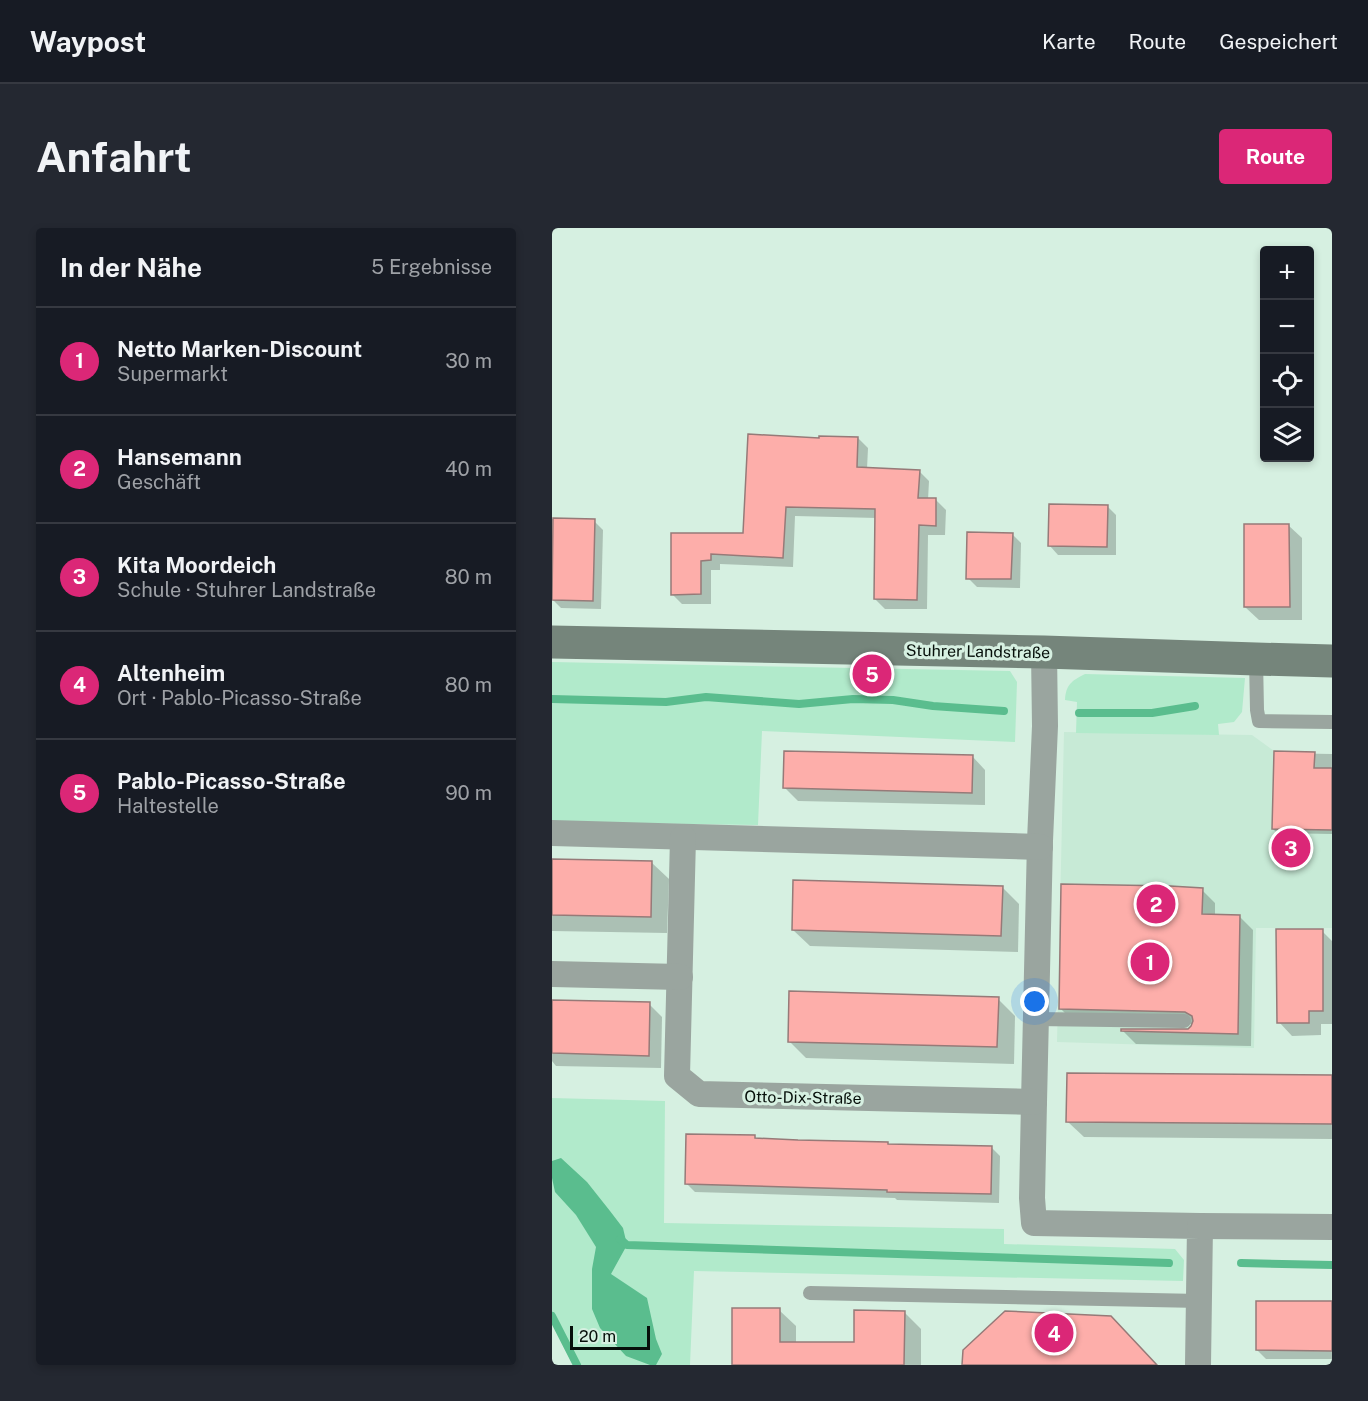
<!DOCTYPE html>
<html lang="de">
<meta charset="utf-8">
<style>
body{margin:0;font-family:"Public Sans",sans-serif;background:#242831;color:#f1f3f6}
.controls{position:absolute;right:18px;top:18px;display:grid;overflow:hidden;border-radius:6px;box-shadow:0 3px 9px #0003}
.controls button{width:54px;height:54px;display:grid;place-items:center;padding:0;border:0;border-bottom:2px solid #363941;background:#171b24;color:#f1f3f6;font:30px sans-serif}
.scale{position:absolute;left:18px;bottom:15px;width:80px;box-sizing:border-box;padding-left:6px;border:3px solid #060f0a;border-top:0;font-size:16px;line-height:21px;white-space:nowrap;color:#060f0a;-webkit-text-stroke:4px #d6f0e1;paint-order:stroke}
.you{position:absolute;left:483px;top:774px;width:21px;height:21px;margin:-15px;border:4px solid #fff;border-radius:50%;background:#1a73e8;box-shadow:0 0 0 9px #1a73e833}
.badge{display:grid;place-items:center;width:39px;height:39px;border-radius:50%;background:#db2777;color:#fff;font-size:20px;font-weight:700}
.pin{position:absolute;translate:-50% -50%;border:3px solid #fff;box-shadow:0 2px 6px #0006}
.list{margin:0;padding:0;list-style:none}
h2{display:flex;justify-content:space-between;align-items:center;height:78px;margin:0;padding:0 24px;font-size:26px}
h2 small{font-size:20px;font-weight:400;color:#9ea1a6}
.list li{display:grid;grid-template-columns:39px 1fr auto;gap:18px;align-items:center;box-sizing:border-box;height:108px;padding:0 24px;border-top:2px solid #363941}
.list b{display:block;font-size:22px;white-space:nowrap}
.list p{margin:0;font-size:20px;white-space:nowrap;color:#9ea1a6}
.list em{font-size:20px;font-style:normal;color:#9ea1a6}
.icon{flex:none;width:33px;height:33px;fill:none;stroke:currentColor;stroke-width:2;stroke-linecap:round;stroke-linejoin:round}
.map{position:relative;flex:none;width:780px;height:1137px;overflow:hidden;border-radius:6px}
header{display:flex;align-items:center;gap:36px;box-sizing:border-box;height:84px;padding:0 30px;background:#171b24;border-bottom:2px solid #363941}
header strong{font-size:28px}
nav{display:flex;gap:33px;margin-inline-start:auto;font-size:21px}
.intro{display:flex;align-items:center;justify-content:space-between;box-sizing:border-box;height:144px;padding:0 36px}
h1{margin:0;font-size:42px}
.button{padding:15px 27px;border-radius:6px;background:#db2777;color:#fff;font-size:21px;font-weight:700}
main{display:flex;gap:36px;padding:0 36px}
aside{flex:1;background:#171b24;border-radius:6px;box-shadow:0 3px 9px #0003}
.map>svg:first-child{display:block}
</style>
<header>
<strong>Waypost</strong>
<nav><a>Karte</a><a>Route</a><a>Gespeichert</a></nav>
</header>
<div class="intro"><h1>Anfahrt</h1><a class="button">Route</a></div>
<main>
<aside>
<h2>In der Nähe<small>5 Ergebnisse</small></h2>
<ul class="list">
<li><span class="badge">1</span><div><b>Netto Marken-Discount</b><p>Supermarkt</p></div><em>30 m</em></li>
<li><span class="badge">2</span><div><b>Hansemann</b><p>Geschäft</p></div><em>40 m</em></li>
<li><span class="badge">3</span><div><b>Kita Moordeich</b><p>Schule · Stuhrer Landstraße</p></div><em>80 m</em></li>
<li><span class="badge">4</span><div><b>Altenheim</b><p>Ort · Pablo-Picasso-Straße</p></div><em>80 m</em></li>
<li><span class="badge">5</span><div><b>Pablo-Picasso-Straße</b><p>Haltestelle</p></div><em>90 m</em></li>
</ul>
</aside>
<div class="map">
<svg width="780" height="1137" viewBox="0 0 780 1137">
<rect width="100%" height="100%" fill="#d6f0e1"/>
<polygon fill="#c7ead6" points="512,504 700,507 722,523 763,524 763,540 780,540 780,700 704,700 702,820 505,814"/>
<g fill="#b1eacb">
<polygon points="0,434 458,443 465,454 463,514 210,503 206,597 0,594"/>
<path d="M533 446 693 450 690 484 682 494 666 496 667 507 524 505 525 474 513 472C514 457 519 453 533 446Z"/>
<polygon points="0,870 113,873 112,995 452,1001 452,1016 623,1021 632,1032 631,1053 142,1043 138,1137 21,1137 0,1096"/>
</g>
<polygon fill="#5abd8e" points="9,930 35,954 58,983 71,1000 75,1017 59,1046 95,1070 104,1111 110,1126 104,1137 98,1137 74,1128 48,1100 40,1081 40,1041 44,1019 24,987 3,964 0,950 0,933"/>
<g fill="#0003">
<polygon points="306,210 316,220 315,241 367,243 377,253 376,272 384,272 394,282 393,307 376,307 375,381 333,381 323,371 325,290 243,288 241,339 168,336 168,342 159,342 159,376 130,376 120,366 120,307 193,307 269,211"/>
<polygon points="555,278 564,287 564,327 506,327 498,318"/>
<polygon points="0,291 42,293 51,302 49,381 9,380 0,371"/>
<polygon points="736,297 750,310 750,392 707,392 693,379"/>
<polygon points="460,306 469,315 468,360 425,359 416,350"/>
<polygon points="723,525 780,526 780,606 725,605 721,601"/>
<polygon points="420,528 433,542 433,577 246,573 233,560"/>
<polygon points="0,632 100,635 117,651 115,705 0,703"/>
<polygon points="450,659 467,676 466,724 258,718 241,702"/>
<polygon points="650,662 663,675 663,688 688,689 701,702 699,818 584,816 571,803 636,803 641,796 522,794 509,781"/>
<polygon points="770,703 780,713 780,796 769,796 769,807 740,808 727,794"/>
<polygon points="446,771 463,788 462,836 254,830 237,813"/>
<polygon points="0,774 97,776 110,789 109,840 4,838 0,833"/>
<polygon points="780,848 780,911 532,909 516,894"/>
<polygon points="202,909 205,912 335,915 337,917 439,919 448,928 447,975 345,972 343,970 143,964 134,955"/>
<polygon points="780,1075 780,1131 714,1131 705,1122"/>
<polygon points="227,1082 244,1098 244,1115 303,1116 352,1084 369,1101 369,1137 181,1137"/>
</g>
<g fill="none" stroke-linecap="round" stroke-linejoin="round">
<g stroke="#5abd8e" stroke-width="8">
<polyline points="0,471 114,474 154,469 247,476 301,471 341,472 381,478 452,483"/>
<polyline points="527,485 600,485 643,478"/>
<polyline points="68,1011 75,1017 617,1035"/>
<polyline points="689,1035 780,1037"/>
<polyline points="0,1088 25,1137"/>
</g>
</g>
<g fill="#fdaeaa" stroke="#967a78" stroke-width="1.5">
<polygon points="196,206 267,210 267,208 306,209 305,239 368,242 366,270 384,270 384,298 367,297 365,372 322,371 323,281 234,279 231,330 159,326 159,332 149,333 149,366 119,367 119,305 191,305"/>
<polygon points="497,276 556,277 555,319 496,318"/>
<polygon points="1,290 43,291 41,373 0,372"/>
<polygon points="692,296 737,296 738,379 692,379"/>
<polygon points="415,304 461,305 459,351 414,351"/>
<polygon points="232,523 421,527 420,565 231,560"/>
<polygon points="722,523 763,524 762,540 780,540 780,602 720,601"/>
<polygon points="0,631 100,633 99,689 0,687"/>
<polygon points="241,652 451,658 449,708 240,702"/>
<polygon points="509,656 618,658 651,660 650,686 688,687 686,806 569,803 569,801 636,801 639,798 641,793 640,788 633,784 507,781"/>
<polygon points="724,701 771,701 771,783 757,783 757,795 725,795"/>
<polygon points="237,763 447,769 445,819 236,814"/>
<polygon points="0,772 98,774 97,828 0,825"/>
<polygon points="515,845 780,847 780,896 514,894"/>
<polygon points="134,906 203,907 203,910 246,912 336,914 336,916 440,918 439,966 335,964 335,962 133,956"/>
<polygon points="704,1073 780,1073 780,1123 704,1122"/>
<polygon points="180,1080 228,1080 228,1114 302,1114 302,1082 353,1083 352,1137 180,1137"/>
<polygon points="453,1083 559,1088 605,1137 410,1137 411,1122"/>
</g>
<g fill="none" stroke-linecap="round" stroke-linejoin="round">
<g stroke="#9aa59f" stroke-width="14">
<polyline points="704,431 705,482 707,493 780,494"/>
<polyline points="484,791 632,793"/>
<polyline points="258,1065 648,1073"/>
</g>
<g stroke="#9aa59f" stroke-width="26">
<polyline points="492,424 493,498 488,613 482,874 480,970 482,995 648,998 646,1137"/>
<polyline points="0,605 488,619"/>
<polyline points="131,610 125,848 147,866 482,874"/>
<polyline points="0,746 128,749"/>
<polyline points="648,998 780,999"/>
</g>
<polyline stroke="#75857b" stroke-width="33" points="0,414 492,424 704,431 780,433"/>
</g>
<g text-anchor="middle" stroke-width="6" stroke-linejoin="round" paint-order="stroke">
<g font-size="16" fill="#060f0a" stroke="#d6f0e1">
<text transform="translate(426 423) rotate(1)" y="6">Stuhrer Landstraße</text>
<text transform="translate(251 869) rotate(1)" y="6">Otto-Dix-Straße</text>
</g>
</g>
</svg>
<div class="controls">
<button>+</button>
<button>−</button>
<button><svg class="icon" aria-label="locate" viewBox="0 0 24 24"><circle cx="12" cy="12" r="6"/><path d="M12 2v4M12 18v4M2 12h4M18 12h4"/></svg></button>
<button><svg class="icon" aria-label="layers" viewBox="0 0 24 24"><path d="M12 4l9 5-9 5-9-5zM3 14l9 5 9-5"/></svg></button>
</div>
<div class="scale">20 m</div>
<div class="you"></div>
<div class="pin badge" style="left:598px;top:734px">1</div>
<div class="pin badge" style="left:604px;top:676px">2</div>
<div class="pin badge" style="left:739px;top:620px">3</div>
<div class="pin badge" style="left:502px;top:1105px">4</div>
<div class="pin badge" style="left:320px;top:446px">5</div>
</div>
</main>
